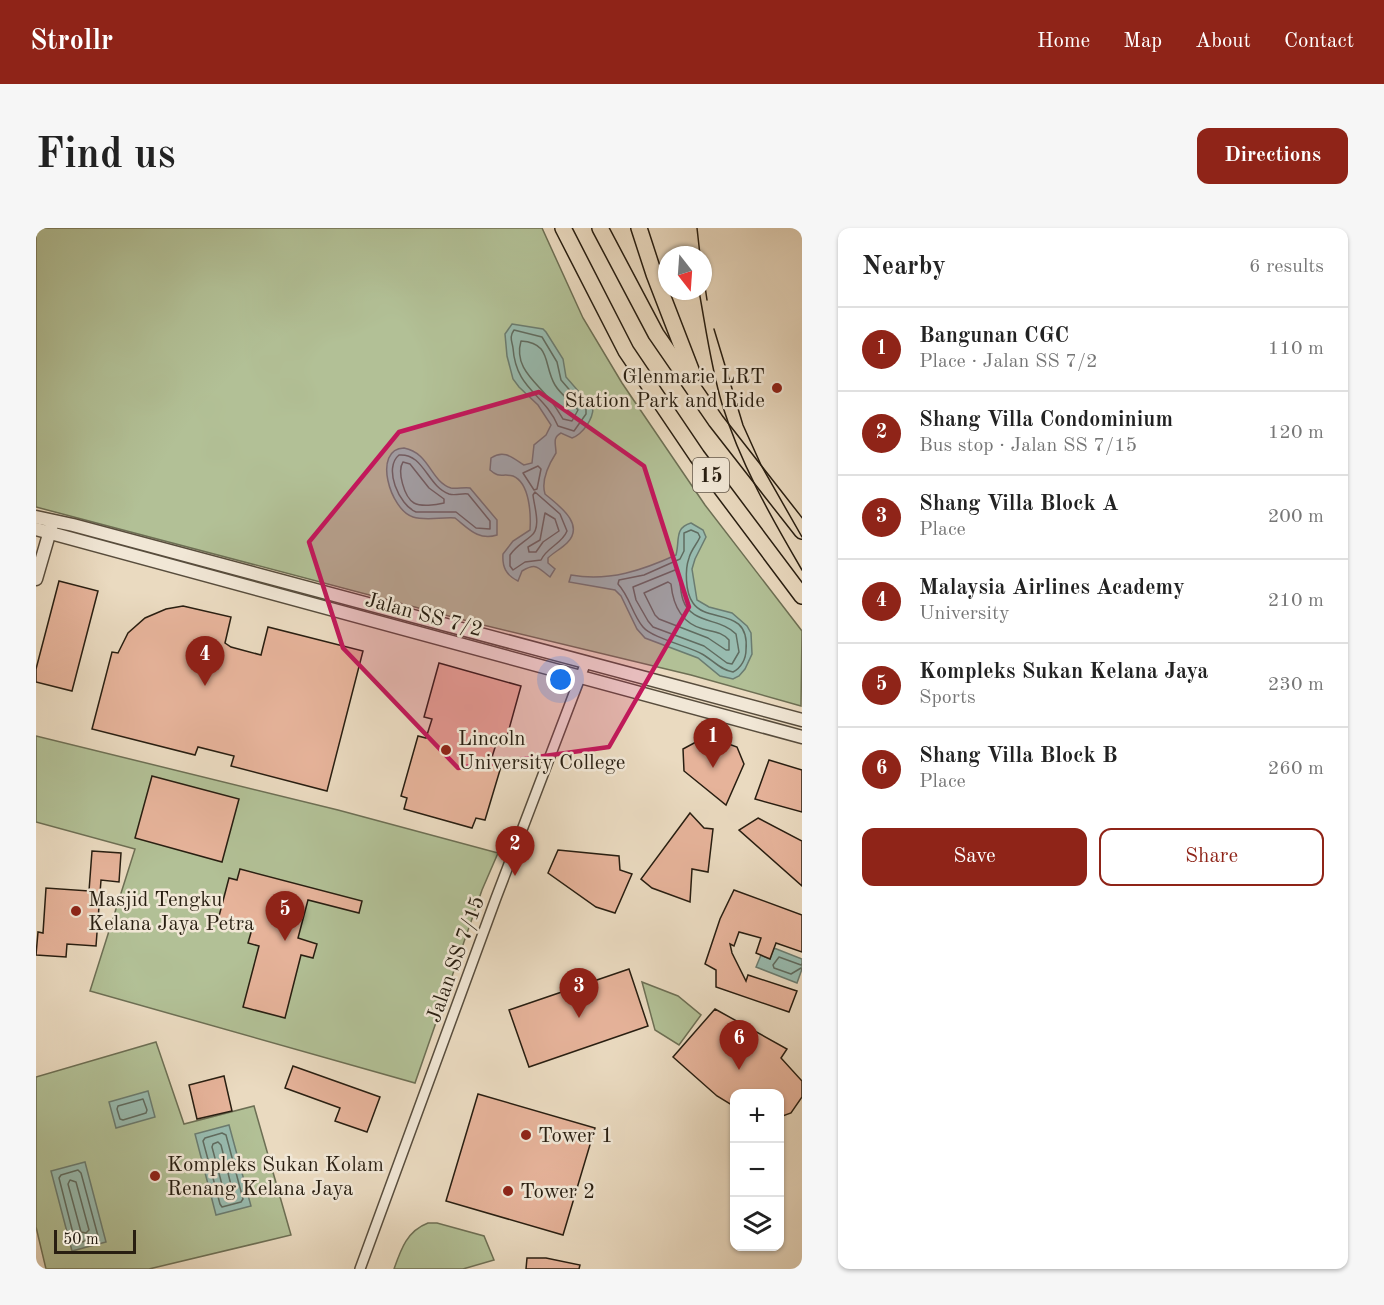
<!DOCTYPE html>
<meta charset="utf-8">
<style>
body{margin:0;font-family:"Old Standard TT",serif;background:#f6f6f6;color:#222}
.controls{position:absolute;right:18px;bottom:18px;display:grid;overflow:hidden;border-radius:12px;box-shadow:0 2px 4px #0004}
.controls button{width:54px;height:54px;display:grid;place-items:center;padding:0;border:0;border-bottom:2px solid #e0e0e0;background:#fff;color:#222;font:30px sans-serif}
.compass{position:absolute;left:622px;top:18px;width:54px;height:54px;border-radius:50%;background:#fff;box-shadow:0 2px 4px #0004;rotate:163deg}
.scale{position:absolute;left:18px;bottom:15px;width:82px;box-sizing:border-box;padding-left:6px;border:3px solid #281e11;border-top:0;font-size:16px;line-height:21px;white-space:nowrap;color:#281e11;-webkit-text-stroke:4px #f1e7d6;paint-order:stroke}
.you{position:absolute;left:525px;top:452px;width:21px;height:21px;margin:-15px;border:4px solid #fff;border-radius:50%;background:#1a73e8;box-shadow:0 0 0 9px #1a73e833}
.badge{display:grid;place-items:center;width:39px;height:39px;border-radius:50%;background:#8f2418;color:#fff;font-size:20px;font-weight:700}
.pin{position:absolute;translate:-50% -50px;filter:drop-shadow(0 2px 3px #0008)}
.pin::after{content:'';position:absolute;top:32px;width:21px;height:18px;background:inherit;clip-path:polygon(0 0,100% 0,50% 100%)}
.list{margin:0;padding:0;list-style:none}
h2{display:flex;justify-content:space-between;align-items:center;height:78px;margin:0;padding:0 24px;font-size:26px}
h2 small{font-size:20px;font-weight:400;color:#767676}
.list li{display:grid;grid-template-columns:39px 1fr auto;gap:18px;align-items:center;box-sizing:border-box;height:84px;padding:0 24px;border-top:2px solid #e0e0e0}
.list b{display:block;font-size:22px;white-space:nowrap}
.list p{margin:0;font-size:20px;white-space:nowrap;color:#767676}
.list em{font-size:20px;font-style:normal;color:#767676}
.actions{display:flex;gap:12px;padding:18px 24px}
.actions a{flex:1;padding:14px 0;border:2px solid #8f2418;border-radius:12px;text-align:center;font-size:21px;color:#8f2418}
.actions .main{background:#8f2418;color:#fff}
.icon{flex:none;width:33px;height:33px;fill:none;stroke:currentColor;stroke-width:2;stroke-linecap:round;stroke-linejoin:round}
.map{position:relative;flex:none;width:766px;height:1041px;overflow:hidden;border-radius:12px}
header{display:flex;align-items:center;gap:36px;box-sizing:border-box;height:84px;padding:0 30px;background:#8f2418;color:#fff}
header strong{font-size:28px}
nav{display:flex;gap:33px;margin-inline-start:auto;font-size:21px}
.intro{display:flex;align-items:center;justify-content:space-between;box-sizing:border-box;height:144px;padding:0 36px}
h1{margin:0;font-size:42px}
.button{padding:15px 27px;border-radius:12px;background:#8f2418;color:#fff;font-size:21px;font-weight:700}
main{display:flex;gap:36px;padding:0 36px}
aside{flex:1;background:#fff;border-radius:12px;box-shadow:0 2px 4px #0004}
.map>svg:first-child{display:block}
</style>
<header>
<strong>Strollr</strong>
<nav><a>Home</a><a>Map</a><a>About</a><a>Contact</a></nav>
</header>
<div class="intro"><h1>Find us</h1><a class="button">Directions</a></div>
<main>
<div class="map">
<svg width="766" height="1041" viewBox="0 0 766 1041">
<rect width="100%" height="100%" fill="#eadac0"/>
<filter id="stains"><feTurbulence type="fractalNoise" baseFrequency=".00333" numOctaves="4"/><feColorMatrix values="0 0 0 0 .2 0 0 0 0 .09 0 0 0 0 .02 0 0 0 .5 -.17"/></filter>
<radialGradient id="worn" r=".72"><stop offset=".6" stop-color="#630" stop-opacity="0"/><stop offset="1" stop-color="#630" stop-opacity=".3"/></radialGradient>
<g fill="#b2c096" stroke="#6d6f54" stroke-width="1.5">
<polygon points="0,0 506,0 547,90 586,155 669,277 766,403 765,478 655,447 443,396 0,279"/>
<polygon points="0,508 302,582 462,625 446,662 379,855 54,763 99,621 0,594"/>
<polygon points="606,754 642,768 665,787 643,817 619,802"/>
<polygon points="120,814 148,896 218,878 255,1007 113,1041 10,1041 0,999 0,849"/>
<path d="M392 995H401L448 1008 458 1032 427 1041H358C365 1021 371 1003 392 995Z"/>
</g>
<g fill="#98bbaf" stroke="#6b7c70" stroke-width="1.5">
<path d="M476 96 507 101 510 104 527 131 530 149 557 180C557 191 547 206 536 210L525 205C516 210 520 216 520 225 513 236 505 253 509 266 522 277 550 296 531 315 525 321 518 324 512 330V335L519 341 514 349C502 340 501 334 486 343L482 353C470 347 466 339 467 326L477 313 494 302C495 287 494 255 477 248 466 245 464 251 454 242L455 230C468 221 477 230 488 237L496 235 498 217 510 207 515 197 502 177 483 159 477 151 471 128 469 106Z"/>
<path d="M368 220C394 225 394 253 415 260 420 261 429 259 434 260L461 292V307C442 313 432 300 419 290 406 289 389 293 377 289 354 282 336 221 368 220Z"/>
<path d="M655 295 667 302 670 309 659 331 656 341 661 372 673 379 696 385 711 398 715 405 716 426 709 441 703 448 697 451 684 448 662 430 609 410 601 401 585 368 579 362 533 354 535 347C573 354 607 342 640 327 644 312 638 300 655 295Z"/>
<polygon points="738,720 766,731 766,741 761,755 720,739 725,727 734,731"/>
<polygon points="112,863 119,889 80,900 73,874"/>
<polygon points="193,897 215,978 180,987 159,906"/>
<polygon points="49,934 70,1014 36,1023 15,943"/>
</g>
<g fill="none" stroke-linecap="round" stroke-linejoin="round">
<g stroke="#606c60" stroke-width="1.5">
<path d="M478 102 506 109 521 134 525 152 550 181V186L538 203 522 198C508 165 480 162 477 120 476 113 473 109 478 102Z"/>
<path d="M485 113C516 115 507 137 519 157 525 167 535 173 542 182L536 193 527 191C522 183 517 174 510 167 496 151 478 137 485 113Z"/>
<path d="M363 227C388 225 391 258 413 266 419 268 426 265 432 266L454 293V301L440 300 420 284H380C363 277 347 240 363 227Z"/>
<path d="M367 234 374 236 393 260 408 271V275C400 277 385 279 378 275 368 269 361 243 367 234Z"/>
<polygon points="502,238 505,241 501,261 498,262 487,245"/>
<path d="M499 264 524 286 531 303C526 316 511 319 505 332L489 334 477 342 474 338V327C480 318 487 315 495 308 506 300 498 278 497 267Z"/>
<polygon points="509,285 519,291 523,303 507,314 500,324 493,324 492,319 504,312"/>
<path d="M655 302 662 305 664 309C661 316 655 322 653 330 649 341 649 364 657 375 671 396 714 378 710 422 710 431 705 440 697 444 684 442 677 432 666 426 652 418 616 410 607 399 596 386 594 369 582 356L583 352 608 347 644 331 648 323V305Z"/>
<path d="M639 342 643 344C644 353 644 363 647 372 655 396 685 390 700 406L703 424 696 436 691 435 668 418 617 399 612 393 600 372 597 359Z"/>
<path d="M632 354 635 356C637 377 645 395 667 401 678 404 686 404 693 412V422H690L672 410 623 391 619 387 608 365Z"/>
<polyline points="766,736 765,737 743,729 737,737 738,740 755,746 765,740 766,742"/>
<polygon points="107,871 111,882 110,885 87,892 84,891 81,881 82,878"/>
<polygon points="186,905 190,907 207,971 205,974 186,979 184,976 167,913 169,910"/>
<polygon points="182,914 185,917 197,965 192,969 189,968 176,919 177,916"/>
<polygon points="42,942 45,945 62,1008 60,1010 42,1015 39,1013 23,950 25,947"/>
<polygon points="34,952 40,954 53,1002 50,1005 45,1004 32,956"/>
</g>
</g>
<g fill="#e6b39a" stroke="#281e11" stroke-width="1.5">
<polygon points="23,353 62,363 36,463 0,454 0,441"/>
<polygon points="147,378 195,389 189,415 195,419 225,427 232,399 327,423 291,563 195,538 198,528 162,519 159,527 56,501 76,424 82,425 92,405 109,390 130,381"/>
<polygon points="403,435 485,458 470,512 462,510 456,529 467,532 449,592 440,590 436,600 368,581 371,570 365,568 382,508 390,510 396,491 388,489"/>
<polygon points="671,508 701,519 708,536 690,577 648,543 647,521"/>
<polygon points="733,532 766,542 766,584 719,571"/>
<polygon points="116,548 203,571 186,634 99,610"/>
<polygon points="654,585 668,600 677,601 672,644 656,641 654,674 616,660 605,651"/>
<polygon points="722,590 766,613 766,658 703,602"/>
<polygon points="522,622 583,628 584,642 596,646 579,685 560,679 512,645"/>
<polygon points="56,623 85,625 83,654 65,652 60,718 31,716 30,729 0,727 2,704 7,705 10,660 53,663"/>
<polygon points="204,641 326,673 323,685 272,672 262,710 281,716 277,730 265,727 249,790 207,779 223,718 212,715 216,701 182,692 193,650 201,652"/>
<polygon points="698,662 766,687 766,724 740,715 734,731 720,725 725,710 703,704 698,718 694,716 696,725 710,753 712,747 761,763 753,784 680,759 680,742 669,736 684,691"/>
<polygon points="593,741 612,798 493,839 473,782"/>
<polygon points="679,781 751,821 745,830 766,853 766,869 755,885 744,889 744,866 699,866 699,879 681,868 637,829"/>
<polygon points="257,838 344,869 331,904 299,893 304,880 249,860"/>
<polygon points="188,848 196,883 161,891 153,857"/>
<polygon points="442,866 559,900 527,1007 410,973"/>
<polygon points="491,1030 510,1030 544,1037 543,1041 490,1041"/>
</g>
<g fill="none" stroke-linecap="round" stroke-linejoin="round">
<g stroke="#584d3d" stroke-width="12">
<polyline id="minor" points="324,1041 460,670 550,434"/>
</g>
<g stroke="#584d3d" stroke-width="15">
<g id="tertiary">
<polyline points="0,289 37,297 766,492"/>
<polyline points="0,301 766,509"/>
<polyline points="0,351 16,296"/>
</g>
</g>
<g stroke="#281e11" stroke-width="18">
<g id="primary">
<polyline points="527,0 590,123 661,228 766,368"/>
<polyline points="564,0 620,106 680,193 766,303"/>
<polyline points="603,0 618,46 657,147"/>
</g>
</g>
<use href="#minor" stroke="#f1e7d6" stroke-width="9"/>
<use href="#tertiary" stroke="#f1e7d6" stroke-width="12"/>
<use href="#primary" stroke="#eadac0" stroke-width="15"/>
<g stroke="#281e11" stroke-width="1.5">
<polyline points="661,0 664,27"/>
<polyline points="667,45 671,72"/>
<path d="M663 63C670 101 675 139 686 176 704 235 735 289 766 342"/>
<polyline points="678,101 707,197 725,237 766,309"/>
</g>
</g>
<path fill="#c2185b" fill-opacity="0.2" stroke="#c2185b" stroke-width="4.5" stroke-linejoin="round" d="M503 164 608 238 653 379 573 519 422 540 307 420 273 314 363 204Z"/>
<g fill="#8f2418" stroke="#f1e7d6" stroke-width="2">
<circle cx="741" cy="160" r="6"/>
<circle cx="410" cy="522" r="6"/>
<circle cx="40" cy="683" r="6"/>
<circle cx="490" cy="907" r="6"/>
<circle cx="119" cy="948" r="6"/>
<circle cx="472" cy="963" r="6"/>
</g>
<g text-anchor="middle" stroke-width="5" stroke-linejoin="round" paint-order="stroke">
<rect fill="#f1e7d6" stroke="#645a4c" stroke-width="1.5" x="657" y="230" width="36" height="34" rx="4.5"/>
<g font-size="20" font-weight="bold" fill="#281e11">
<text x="675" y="254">15</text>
</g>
<g font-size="21" fill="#281e11" stroke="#f1e7d6" text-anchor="start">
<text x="729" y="155" text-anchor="end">Glenmarie LRT<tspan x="729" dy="24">Station Park and Ride</tspan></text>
<text x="422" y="517">Lincoln<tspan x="422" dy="24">University College</tspan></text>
<text x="52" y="678">Masjid Tengku<tspan x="52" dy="24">Kelana Jaya Petra</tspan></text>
<text x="502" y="914">Tower 1</text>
<text x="131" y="943">Kompleks Sukan Kolam<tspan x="131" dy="24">Renang Kelana Jaya</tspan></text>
<text x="484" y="970">Tower 2</text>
</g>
<g font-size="21" fill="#281e11" stroke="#f1e7d6">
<text transform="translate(388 386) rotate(15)" y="7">Jalan SS 7/2</text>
<text transform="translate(419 731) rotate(-70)" y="7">Jalan SS 7/15</text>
</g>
</g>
<rect width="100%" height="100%" filter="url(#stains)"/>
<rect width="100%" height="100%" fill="url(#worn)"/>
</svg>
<div class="controls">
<button>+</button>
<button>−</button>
<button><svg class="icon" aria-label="layers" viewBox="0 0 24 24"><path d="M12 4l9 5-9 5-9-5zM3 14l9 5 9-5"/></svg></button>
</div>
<svg class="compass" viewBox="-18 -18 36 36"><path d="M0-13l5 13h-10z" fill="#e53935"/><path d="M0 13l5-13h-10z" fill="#767676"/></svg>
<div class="scale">50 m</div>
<div class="you"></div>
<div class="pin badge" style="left:677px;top:540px">1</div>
<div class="pin badge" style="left:479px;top:648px">2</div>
<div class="pin badge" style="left:543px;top:790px">3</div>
<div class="pin badge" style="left:169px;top:458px">4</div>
<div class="pin badge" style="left:249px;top:713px">5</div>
<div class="pin badge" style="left:703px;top:842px">6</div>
</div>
<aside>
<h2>Nearby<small>6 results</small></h2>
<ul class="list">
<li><span class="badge">1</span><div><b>Bangunan CGC</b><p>Place · Jalan SS 7/2</p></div><em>110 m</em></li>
<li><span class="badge">2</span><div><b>Shang Villa Condominium</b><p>Bus stop · Jalan SS 7/15</p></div><em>120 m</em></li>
<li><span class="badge">3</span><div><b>Shang Villa Block A</b><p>Place</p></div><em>200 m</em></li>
<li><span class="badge">4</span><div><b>Malaysia Airlines Academy</b><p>University</p></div><em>210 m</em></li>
<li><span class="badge">5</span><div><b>Kompleks Sukan Kelana Jaya</b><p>Sports</p></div><em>230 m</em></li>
<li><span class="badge">6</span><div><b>Shang Villa Block B</b><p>Place</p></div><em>260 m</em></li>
</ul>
<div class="actions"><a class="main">Save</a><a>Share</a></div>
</aside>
</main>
